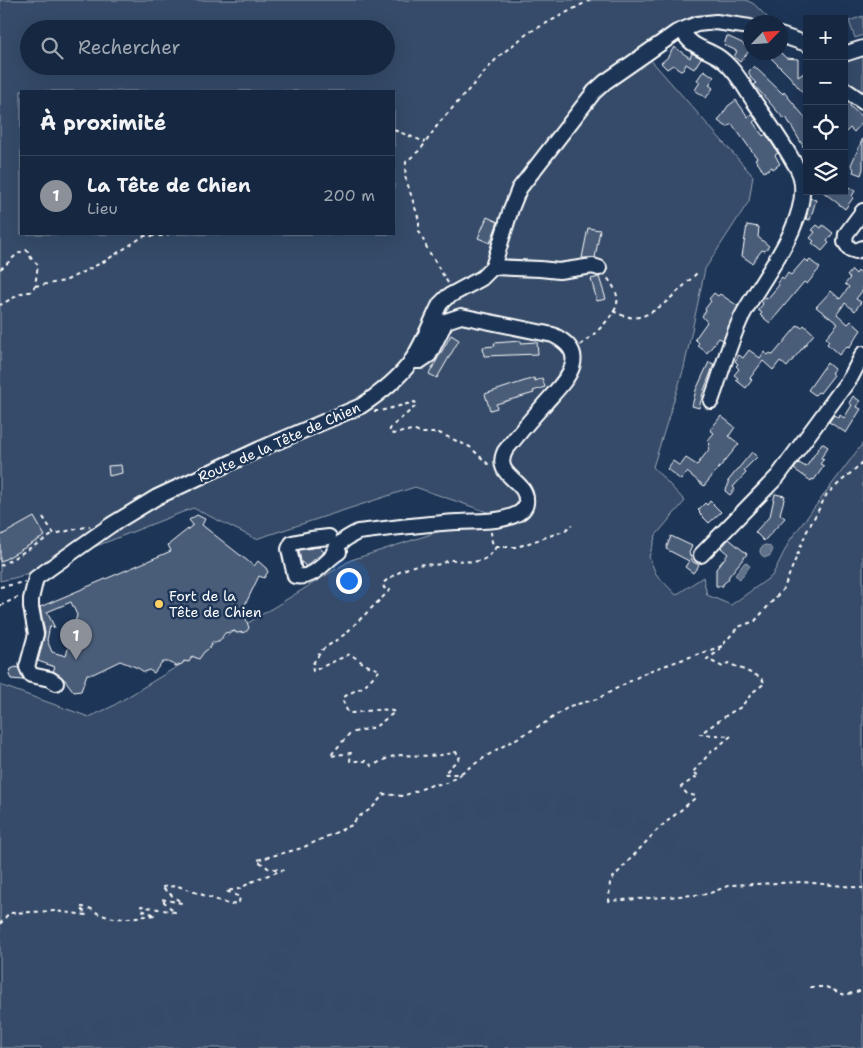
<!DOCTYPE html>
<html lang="fr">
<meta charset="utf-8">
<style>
body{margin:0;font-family:"Shantell Sans",sans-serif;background:#1f3048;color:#f1f3f6}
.controls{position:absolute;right:15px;top:15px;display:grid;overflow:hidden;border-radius:0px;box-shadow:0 5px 20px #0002}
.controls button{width:45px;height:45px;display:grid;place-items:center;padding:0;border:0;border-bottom:1px solid #35445a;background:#162841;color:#f1f3f6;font:25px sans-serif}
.compass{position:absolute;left:743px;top:15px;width:45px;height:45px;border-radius:50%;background:#162841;box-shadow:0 5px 20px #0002;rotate:65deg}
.you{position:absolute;left:348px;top:580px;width:18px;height:18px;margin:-12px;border:4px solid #fff;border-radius:50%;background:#1a73e8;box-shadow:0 0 0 8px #1a73e833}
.badge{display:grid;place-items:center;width:32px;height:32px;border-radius:50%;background:#8c9099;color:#fff;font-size:16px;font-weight:700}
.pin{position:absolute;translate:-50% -41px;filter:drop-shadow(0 1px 2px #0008)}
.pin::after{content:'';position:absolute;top:26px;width:18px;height:15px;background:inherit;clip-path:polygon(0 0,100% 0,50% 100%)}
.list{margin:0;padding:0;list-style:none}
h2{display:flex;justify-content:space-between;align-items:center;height:65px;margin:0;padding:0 20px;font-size:21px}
h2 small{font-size:16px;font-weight:400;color:#9ea6b1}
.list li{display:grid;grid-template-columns:32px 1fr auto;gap:15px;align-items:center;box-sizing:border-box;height:80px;padding:0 20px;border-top:1px solid #35445a}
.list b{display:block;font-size:19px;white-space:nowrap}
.list p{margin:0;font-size:16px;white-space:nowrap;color:#9ea6b1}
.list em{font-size:16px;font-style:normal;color:#9ea6b1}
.icon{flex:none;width:28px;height:28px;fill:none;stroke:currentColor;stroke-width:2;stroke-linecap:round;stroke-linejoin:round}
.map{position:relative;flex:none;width:863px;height:1048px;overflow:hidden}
.search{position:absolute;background:#162841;box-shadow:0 5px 20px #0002;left:20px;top:20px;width:375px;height:55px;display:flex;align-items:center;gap:12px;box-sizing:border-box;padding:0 18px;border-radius:28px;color:#9ea6b1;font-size:19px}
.panel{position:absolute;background:#162841;box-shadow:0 5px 20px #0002;left:20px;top:90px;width:375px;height:145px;border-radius:0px}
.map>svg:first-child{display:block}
</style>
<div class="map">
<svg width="863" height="1048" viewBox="0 0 863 1048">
<rect width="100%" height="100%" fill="#1d3557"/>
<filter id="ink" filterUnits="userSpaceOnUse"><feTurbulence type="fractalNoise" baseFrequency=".02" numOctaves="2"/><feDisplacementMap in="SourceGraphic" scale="10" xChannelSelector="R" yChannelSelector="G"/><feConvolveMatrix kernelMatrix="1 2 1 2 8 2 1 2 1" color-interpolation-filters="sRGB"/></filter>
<g filter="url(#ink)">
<g fill="#364b69" stroke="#9aa5b4" fill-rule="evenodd">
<path d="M0 0H746L754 4 772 22 701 19 681 22 642 50 753 176 749 201 705 269 684 368 653 467 685 501 656 535 649 557 656 574 676 595 703 577 707 595 731 605 772 576 790 540 863 443V1048H0V685L89 717 111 707 351 560 493 514 415 487 256 539 193 508 18 577 0 581ZM29 29H386V66H29ZM21 91H394V234H21Z"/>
<polygon points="863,16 863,35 855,38 849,21"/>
<polygon points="863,55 863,93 844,82 844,62"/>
</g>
<g fill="#617289" stroke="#a0aab8">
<circle cx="766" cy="551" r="6"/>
<polygon points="745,562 750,566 740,579 735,575"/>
</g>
<g fill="#4a5d79" stroke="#fff" fill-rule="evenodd">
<polygon points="727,36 742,43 750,50 740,62 734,57 737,51 724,45"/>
<polygon points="674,47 690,58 692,53 701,58 694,69 686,64 682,71 673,65 667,69 661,63 667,58"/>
<polygon points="777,52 780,52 786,58 798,59 798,77 807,71 807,98 790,77 771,58"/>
<polygon points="754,66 783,94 784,92 807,120 807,153 786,117 784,119 754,85 756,83 750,77 751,76 749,74 749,71"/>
<polygon points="704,70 714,77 709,85 713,88 706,98 695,90 700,82 697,80"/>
<polygon points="736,100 748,117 752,114 756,120 753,122 763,136 766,134 778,153 775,155 780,164 773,169 772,167 764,172 755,159 757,158 732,124 727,127 718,121 728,106"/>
<polygon points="844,100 851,104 850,106 863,118 863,122 854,132 850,128 844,134"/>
<polygon points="863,138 863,169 861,175 853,172 854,169 851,165"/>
<polygon points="844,187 847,189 849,187 855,191 852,196 853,198 845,209 822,191 844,191"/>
<polygon points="810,198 816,200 810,220 806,219"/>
<polygon points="487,217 498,222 490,243 478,238"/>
<polygon points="747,225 759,227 758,237 769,246 765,251 762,250 752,263 742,256"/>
<polygon points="817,225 821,228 823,225 833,233 827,241 829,243 822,251 812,243 814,241 810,238 815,232 812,230"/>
<polygon points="588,228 600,230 595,258 582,258"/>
<polygon points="805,259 808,262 810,260 820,268 807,284 804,282 770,323 760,315 762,313 758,310 763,304 762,303 766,297 768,298 779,285 777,283 782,277 784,279 788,273 791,275"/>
<polygon points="852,270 856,274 858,271 863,276 863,290 856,299 861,302 855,311 845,303 837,314 848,324 851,321 861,330 849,348 847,346 839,355 827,344 829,341 826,338 838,324 816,307 831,291 840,299 849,287 845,284 850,278 847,276"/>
<polygon points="599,277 606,299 597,301 591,279"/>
<polygon points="714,293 718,296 720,294 738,306 723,340 719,338 707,353 697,345 699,343 695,339 707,322 702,316 706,311 705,309 711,301 709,299"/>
<polygon points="798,325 802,328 804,325 814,334 787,367 780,361 773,370 763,361 750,378 752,380 746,388 736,380 738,378 734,375 739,369 736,366 738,364 735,361 739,355 743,358 749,350 760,358 764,352 768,355 770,353 773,355"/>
<polygon points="451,335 459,340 437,378 429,374"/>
<polygon points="521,341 521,343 537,342 538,354 484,356 483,347 495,346 494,343"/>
<polygon points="709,362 714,364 703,393 699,408 692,406 696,390"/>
<polygon points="827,363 834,369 831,373 834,375 820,393 818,392 815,395 808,390"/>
<polygon points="534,378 535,381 542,378 545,387 533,391 534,393 496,404 497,408 490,410 485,394"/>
<polygon points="853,396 860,401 857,407 861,409 846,433 829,422 834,415 839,418 840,415 844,418 852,405 849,403"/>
<polygon points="721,416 735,427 729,436 739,444 704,486 687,472 681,480 667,469 673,461 680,466 686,458 697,465 710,448 708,447 710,444 707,441 714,433 710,430"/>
<polygon points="822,443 828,447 821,458 824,459 820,464 824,466 814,480 812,479 811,481 794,469 799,463 806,467"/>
<polygon points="752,452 757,457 744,470 746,473 733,487 735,489 730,495 725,491 728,486 728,481"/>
<polygon points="121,465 122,473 109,476 108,466"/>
<polygon points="775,494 785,496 780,514 785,518 764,541 755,532 770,516"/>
<polygon points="710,501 721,512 709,523 699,513 700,512 698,510 705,503 707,505"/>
<path d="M197 515 205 519 202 525 254 566 258 561 266 568 268 572 264 578 259 576 244 607 246 612V619L249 628 246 632 236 633 235 631 225 633 219 642H212L211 647 204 652 199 659 192 656 189 662 184 661 182 664 176 666 168 662H162L154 673 149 670 144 672 138 668 120 661 93 674H87L81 691 74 692 65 680 53 671 55 667 38 661 45 633 40 607 171 551 168 545 193 525 189 520ZM71 602 77 615 66 656 52 652 47 640 50 626 55 628 47 612Z"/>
<polygon points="34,517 45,536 0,562 0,536"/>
<polygon points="671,536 692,546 689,553 693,562 699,565 693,573 685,567 689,561 666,549"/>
<polygon points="729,539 747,554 729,576 728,580 723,584 723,586 716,586 716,569 728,554 721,548"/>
<polygon points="319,547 324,552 305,567 305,565 301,562 299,550"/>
<polygon points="16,667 19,668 23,680 11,679 9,675 11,669"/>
</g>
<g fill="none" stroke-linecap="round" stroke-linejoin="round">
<g stroke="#344968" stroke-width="18" stroke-dasharray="18 9" stroke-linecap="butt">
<path d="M42 1048C193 994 356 973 504 1048"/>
<path d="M248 1048C250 1013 269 981 285 951 290 943 294 934 299 926 320 893 359 863 393 844 404 838 416 830 428 824 460 809 507 800 542 802 617 806 690 848 739 902 746 909 750 918 756 925 780 962 799 1004 804 1048"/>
</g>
<g stroke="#fff" stroke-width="18">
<g id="minor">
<path d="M683 30C688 46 704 48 717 56 733 66 743 85 753 100 767 120 781 140 793 161 796 166 800 172 801 178 811 222 760 280 741 318 729 344 721 374 711 401"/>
<polyline points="780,35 807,44"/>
<polyline points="844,54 863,48"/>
<polyline points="844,89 863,102"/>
<polyline points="863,211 846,234 845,242 850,249 856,251 863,248"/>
<polyline points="493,267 540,269 559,271 593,266 599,268"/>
<path d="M329 537 311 539 292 543 289 549 295 576C314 580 324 561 339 552"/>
<polyline points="701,555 778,476 851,377 863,354"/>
<path d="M332 556C337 543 346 538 358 532 391 528 424 524 457 522 472 521 488 522 502 519 511 517 525 513 526 503 529 479 492 478 505 451 517 436 529 421 542 407 561 384 596 356 553 335L461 316 446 321 429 355 420 361H411"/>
<path d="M56 683 50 679 31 675 27 667 36 634 31 607V599L36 578 111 525 157 497 260 449 361 406C379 394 397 380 410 363 422 346 431 322 440 304L447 297 482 278 493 267 511 209 519 189 594 92 605 82 677 32 697 24 716 22 750 27"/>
</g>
</g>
<g stroke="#fff" stroke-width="2" stroke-dasharray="4 4" stroke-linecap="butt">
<polyline points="394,130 425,142"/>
<path d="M0 269C10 263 15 252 27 250L31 258 38 265 35 286 30 292H24L0 305"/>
<polyline points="448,283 428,250 419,231 419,220 405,176 406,162 421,149 439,123 498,57 528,33 590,0"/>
<polyline points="35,286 65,281 105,261 144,236 163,236 169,234"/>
<path d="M613 311C621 315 630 319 639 317 659 313 683 286 698 272"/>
<path d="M580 345C590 339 615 316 617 304 619 293 612 284 606 276"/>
<polyline points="374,411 380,411 415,402 417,405 391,427 389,432 393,434 412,430 421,433 439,433 470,447 488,464 491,464"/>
<polyline points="863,462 827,494 806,533 784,588 755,621 738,627 716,653 707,659 723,667 728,663 760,677 765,683 753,692 741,707 730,713 700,734 731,736 710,753 692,773 699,775 681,787 687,794 696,796 694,799 658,829 610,881 609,901 708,894 730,885 803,882 863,888"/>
<polyline points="43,517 54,534 90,526"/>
<polyline points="496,547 517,547 564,531 572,525"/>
<polyline points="0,566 54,534"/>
<polyline points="0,587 25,582"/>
<polyline points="0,606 20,596"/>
<polyline points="461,773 496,750 543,724 570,706 597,699 649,671 722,646"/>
<path d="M0 924 9 913 54 911 87 915 80 907C95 907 93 913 105 916 120 921 140 916 156 915L141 910V906L175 912 161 899 182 903 161 887 178 886 231 905 239 902 240 897 226 891 239 889 257 879 283 870 268 868 257 860 302 848 352 825 357 818 372 808 384 794 403 796 432 785 447 783 461 774H444L460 757 456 752C438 757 420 756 402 755 392 755 381 761 372 766L366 761H350L351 753 330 756 350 733 375 727 395 712C380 706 364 713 348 713L343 701 344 697 350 693 363 687 380 670 366 665 350 654 313 671 312 665 322 650 345 634 390 590 384 588 383 583C392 576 405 568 417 565 425 563 433 566 440 564 444 563 447 560 451 560 470 560 483 568 496 547L492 542 491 532"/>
<polyline points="810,987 826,987 845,995 863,990"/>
</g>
<use href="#minor" stroke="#1d3557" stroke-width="14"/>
</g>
</g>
<circle fill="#ffd166" stroke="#1d3557" stroke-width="2" cx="159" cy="604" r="5"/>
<g text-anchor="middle" stroke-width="5" stroke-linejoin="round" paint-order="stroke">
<g font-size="14" fill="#fff" stroke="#1d3557">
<text transform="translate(279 442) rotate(-24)" y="5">Route de la Tête de Chien</text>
</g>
<g font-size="14" fill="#fff" stroke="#1d3557" text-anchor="start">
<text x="169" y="601">Fort de la<tspan x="169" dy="16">Tête de Chien</tspan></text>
</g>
</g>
</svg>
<div class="controls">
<button>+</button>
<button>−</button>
<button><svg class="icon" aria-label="locate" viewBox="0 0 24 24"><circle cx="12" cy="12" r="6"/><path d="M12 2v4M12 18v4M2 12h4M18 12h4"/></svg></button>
<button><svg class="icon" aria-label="layers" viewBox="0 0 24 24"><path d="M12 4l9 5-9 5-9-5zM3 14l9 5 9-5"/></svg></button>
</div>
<svg class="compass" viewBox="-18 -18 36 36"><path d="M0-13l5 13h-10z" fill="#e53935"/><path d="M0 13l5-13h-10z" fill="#9ea6b1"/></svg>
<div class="you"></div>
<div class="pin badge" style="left:76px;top:660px">1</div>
<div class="search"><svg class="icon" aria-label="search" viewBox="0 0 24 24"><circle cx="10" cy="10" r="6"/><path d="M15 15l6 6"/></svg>Rechercher</div>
<section class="panel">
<h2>À proximité<small></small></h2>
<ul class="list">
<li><span class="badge">1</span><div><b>La Tête de Chien</b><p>Lieu</p></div><em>200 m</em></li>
</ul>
</section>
</div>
